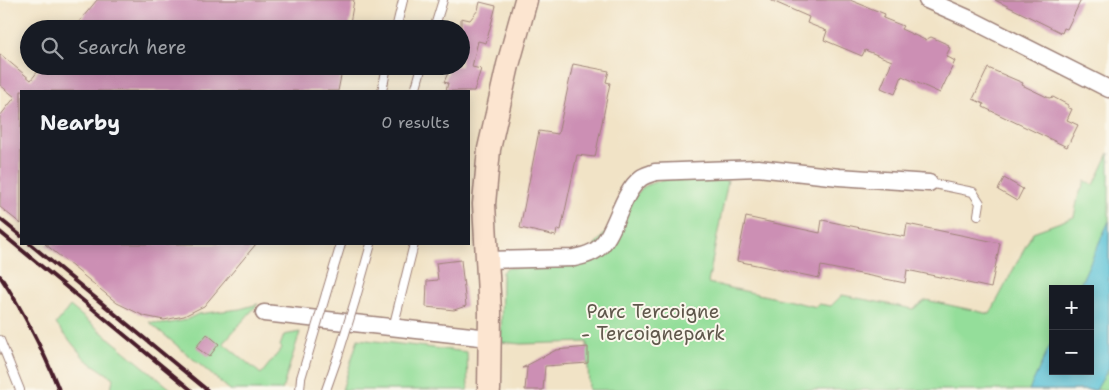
<!DOCTYPE html>
<meta charset="utf-8">
<style>
body{margin:0;font-family:"Shantell Sans",sans-serif;background:#242831;color:#f1f3f6}
.controls{position:absolute;right:15px;bottom:15px;display:grid;overflow:hidden;border-radius:0px;box-shadow:0 2px 12px #0003}
.controls button{width:45px;height:45px;display:grid;place-items:center;padding:0;border:0;border-bottom:1px solid #363941;background:#171b24;color:#f1f3f6;font:25px sans-serif}
.list{margin:0;padding:0;list-style:none}
h2{display:flex;justify-content:space-between;align-items:center;height:65px;margin:0;padding:0 20px;font-size:21px}
h2 small{font-size:16px;font-weight:400;color:#9ea1a6}
.icon{flex:none;width:28px;height:28px;fill:none;stroke:currentColor;stroke-width:2;stroke-linecap:round;stroke-linejoin:round}
.map{position:relative;flex:none;width:1109px;height:390px;overflow:hidden}
.search{position:absolute;background:#171b24;box-shadow:0 2px 12px #0003;left:20px;top:20px;width:450px;height:55px;display:flex;align-items:center;gap:12px;box-sizing:border-box;padding:0 18px;border-radius:28px;color:#9ea1a6;font-size:19px}
.panel{position:absolute;background:#171b24;box-shadow:0 2px 12px #0003;left:20px;top:90px;width:450px;height:155px;border-radius:0px}
.map>svg:first-child{display:block}
</style>
<div class="map">
<svg width="1109" height="390" viewBox="0 0 1109 390">
<rect width="100%" height="100%" fill="#fbf7ec"/>
<filter id="ink" filterUnits="userSpaceOnUse"><feTurbulence type="fractalNoise" baseFrequency=".02" numOctaves="2"/><feDisplacementMap in="SourceGraphic" scale="10" xChannelSelector="R" yChannelSelector="G"/><feConvolveMatrix kernelMatrix="1 2 1 2 8 2 1 2 1" color-interpolation-filters="sRGB"/></filter>
<filter id="wash" filterUnits="userSpaceOnUse"><feTurbulence type="fractalNoise" baseFrequency=".0096" numOctaves="4" result="noise"/><feDisplacementMap in="SourceGraphic" scale="20" xChannelSelector="R" yChannelSelector="G"/><feGaussianBlur stdDeviation="1.12" result="paint"/><feColorMatrix in="noise" values="0 0 0 0 0 0 0 0 0 0 0 0 0 0 0 0 0 1.4 0 .05"/><feComposite in="paint" operator="in"/></filter>
<g filter="url(#wash)">
<rect width="100%" height="100%" fill="#f1e3c6"/>
<g fill="#94de9a" stroke="#6f7e62" fill-rule="evenodd">
<path d="M1109 153V390H589L587 342 521 344 501 342 502 272 506 268 579 265 642 188C664 173 702 181 728 180L708 283 817 307 819 304 831 306 842 295 913 309 926 300 990 314 1033 232 1074 217 1078 197 1085 181 1094 185ZM1053 289H1090V371H1053Z"/>
<polygon points="258,304 223,343 261,374 282,348 280,346 284,335 300,332 282,390 230,390 149,322 165,324 186,320 198,314 240,309"/>
<polygon points="70,306 172,390 111,390 113,378 85,359 56,324"/>
<polygon points="358,339 467,352 468,390 342,390"/>
</g>
<polygon fill="#5cc3d8" stroke="#537182" points="1109,221 1109,368 1096,390 1029,390 1053,339 1053,371 1090,371 1090,289 1078,289"/>
<g id="blocks">
<g fill="#cc8fb4">
<polygon points="97,0 354,0 349,29 73,29"/>
<polygon points="770,0 850,0 885,14 883,18 903,26 901,29 925,40 931,37 949,45 948,47 950,48 946,56 955,61 940,93 902,76 895,94 881,88 892,61 865,50 862,56 824,40 827,31 807,23 809,17"/>
<polygon points="995,0 1081,0 1067,29 1064,28 1062,33"/>
<polygon points="480,2 496,6 486,43 478,41 472,67 481,69 474,91 446,91 448,83 444,82 451,66 461,66 461,18 470,20 478,10"/>
<polygon points="0,54 31,80 42,66 343,66 338,91 21,91 21,224 0,207 0,116 15,97 0,85"/>
<polygon points="573,64 609,71 606,82 610,83 595,157 577,155 561,230 557,229 556,236 520,228 539,131 558,134"/>
<polygon points="988,68 1023,83 1022,85 1049,98 1053,97 1068,105 1068,108 1072,109 1067,120 1078,125 1067,147 983,107 984,104 973,99"/>
<polygon points="1004,178 1023,189 1017,201 998,190"/>
<polygon points="746,217 820,233 822,220 905,237 907,224 1000,243 991,288 907,270 905,283 821,266 819,278 737,261"/>
<polygon points="45,244 256,244 204,306 184,316 164,320 144,316 117,303"/>
<polygon points="461,260 466,306 454,310 426,307 427,281 438,280 436,263"/>
<polygon points="207,334 219,344 209,357 196,347"/>
<polygon points="588,347 588,363 545,366 543,390 525,390 527,368 528,367 522,368 556,350"/>
</g>
</g>
</g>
<g filter="url(#ink)">
<use href="#blocks" fill-opacity="0" stroke="#9e8178" stroke-width="1"/>
<g fill="none" stroke-linecap="round" stroke-linejoin="round">
<g stroke="#9e8178" stroke-width="10">
<g id="lane">
<polyline points="396,29 403,0"/>
<polyline points="434,29 443,0"/>
<polyline points="382,91 387,66"/>
<polyline points="415,91 422,66"/>
<polyline points="929,183 973,192 980,203 978,215"/>
<polyline points="326,294 341,244"/>
<polyline points="355,301 371,244"/>
<polyline points="393,328 414,244"/>
<polyline points="0,340 20,390"/>
<polyline points="300,390 301,378"/>
<polyline points="326,390 338,356"/>
</g>
</g>
<g stroke="#9e8178" stroke-width="19">
<g id="street">
<polyline points="927,0 970,19 1109,89"/>
<path d="M487 260 574 258C582 256 589 255 596 250 615 238 620 194 641 178 645 175 651 174 655 172L758 168 839 177 929 183"/>
<polyline points="264,313 489,338"/>
</g>
</g>
<g stroke="#9e8178" stroke-width="25">
<polyline id="secondary" points="489,390 490,312 484,204 489,149 508,65 526,0"/>
</g>
<use href="#lane" stroke="#fff" stroke-width="8"/>
<use href="#street" stroke="#fff" stroke-width="16"/>
<use href="#secondary" stroke="#fce5d0" stroke-width="22"/>
<g stroke="#4a1f2b" stroke-width="4">
<polyline points="0,219 21,236"/>
<polyline points="0,232 191,390"/>
<polyline points="30,244 207,390"/>
<path d="M0 276C24 312 43 350 59 390"/>
</g>
<g stroke="#9e8178" stroke-width="10" stroke-linecap="butt">
<g id="lane-bridge">
<polyline points="338,356 355,301"/>
<polyline points="301,378 326,294"/>
</g>
</g>
<use href="#lane-bridge" stroke="#fff" stroke-width="8"/>
</g>
</g>
<g text-anchor="middle" stroke-width="4" stroke-linejoin="round" paint-order="stroke">
<g font-size="19" fill="#60584c" stroke="#fbf7ec">
<text x="653" y="318">Parc Tercoigne<tspan x="653" dy="22">- Tercoignepark</tspan></text>
</g>
</g>
</svg>
<div class="controls">
<button>+</button>
<button>−</button>
</div>
<div class="search"><svg class="icon" aria-label="search" viewBox="0 0 24 24"><circle cx="10" cy="10" r="6"/><path d="M15 15l6 6"/></svg>Search here</div>
<section class="panel">
<h2>Nearby<small>0 results</small></h2>
<ul class="list">
</ul>
</section>
</div>
